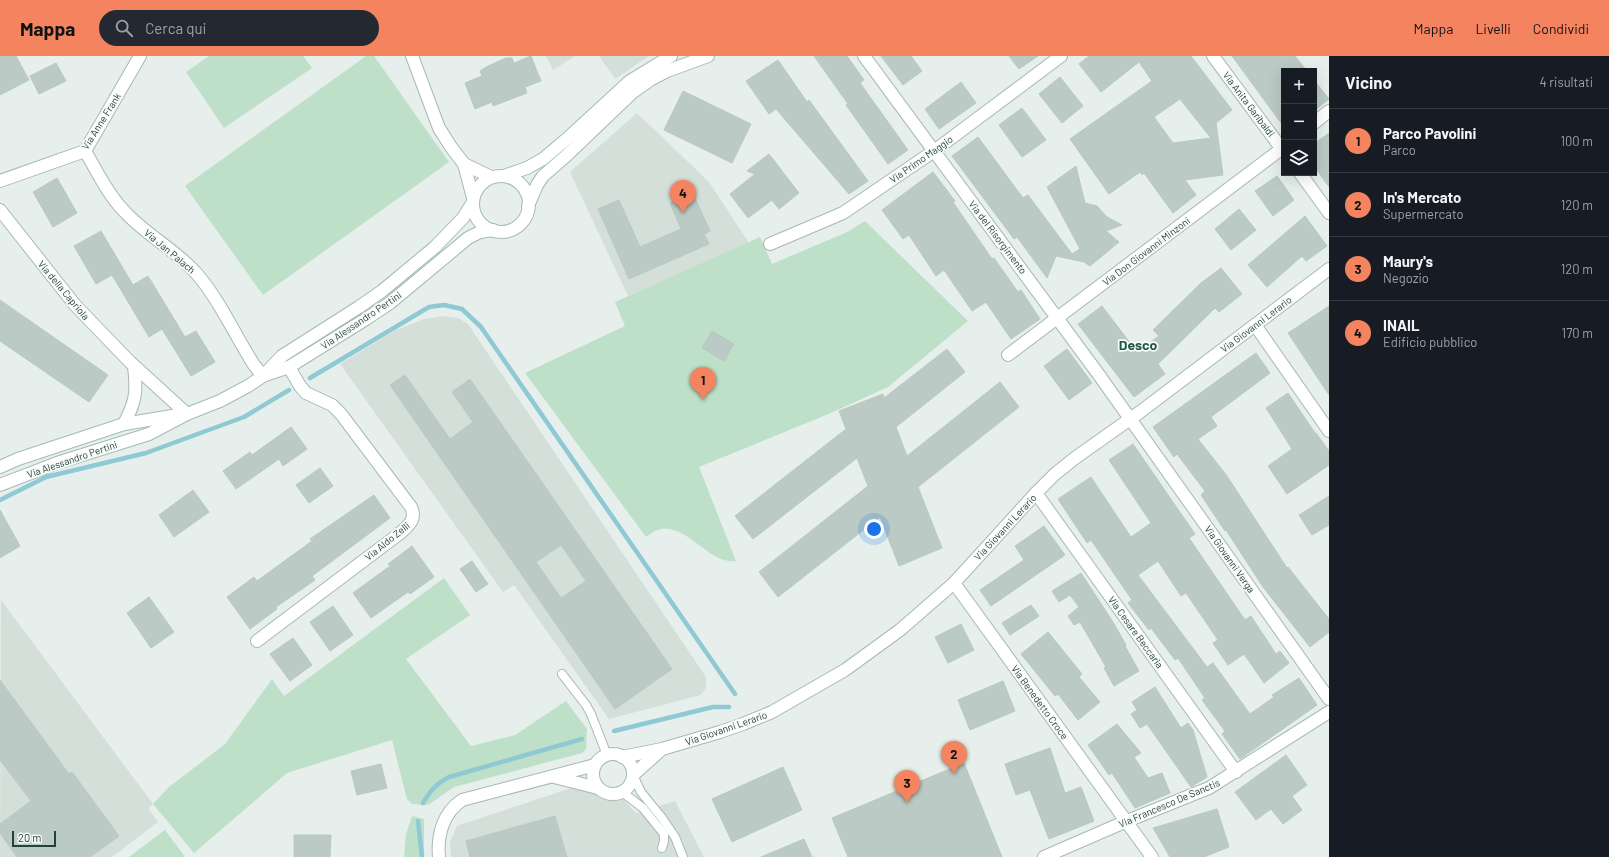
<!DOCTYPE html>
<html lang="it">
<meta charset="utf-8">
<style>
body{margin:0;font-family:Barlow,sans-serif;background:#242831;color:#f1f3f6}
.controls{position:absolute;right:12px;top:12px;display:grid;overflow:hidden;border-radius:0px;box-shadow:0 4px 16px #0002}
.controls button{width:36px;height:36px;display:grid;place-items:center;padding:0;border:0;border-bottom:1px solid #363941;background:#171b24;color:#f1f3f6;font:20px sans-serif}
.scale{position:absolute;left:12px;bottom:10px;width:44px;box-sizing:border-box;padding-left:4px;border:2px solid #24423a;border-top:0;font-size:11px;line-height:14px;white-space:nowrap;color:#24423a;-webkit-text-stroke:3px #f7fbf9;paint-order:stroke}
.you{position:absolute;left:874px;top:473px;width:14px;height:14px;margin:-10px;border:3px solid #fff;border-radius:50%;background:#1a73e8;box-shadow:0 0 0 6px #1a73e833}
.badge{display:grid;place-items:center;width:26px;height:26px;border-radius:50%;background:#f4845f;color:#111;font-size:13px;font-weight:700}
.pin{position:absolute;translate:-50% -33px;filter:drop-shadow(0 1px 2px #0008)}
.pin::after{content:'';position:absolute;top:21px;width:14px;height:12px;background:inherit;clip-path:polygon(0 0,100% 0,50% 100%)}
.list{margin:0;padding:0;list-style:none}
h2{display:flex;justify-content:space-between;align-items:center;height:52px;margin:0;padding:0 16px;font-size:17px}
h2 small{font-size:13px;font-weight:400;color:#9ea1a6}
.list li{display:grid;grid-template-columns:26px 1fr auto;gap:12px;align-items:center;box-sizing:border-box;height:64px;padding:0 16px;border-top:1px solid #363941}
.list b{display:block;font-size:15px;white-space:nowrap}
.list p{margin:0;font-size:13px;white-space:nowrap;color:#9ea1a6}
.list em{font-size:13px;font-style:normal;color:#9ea1a6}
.icon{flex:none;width:22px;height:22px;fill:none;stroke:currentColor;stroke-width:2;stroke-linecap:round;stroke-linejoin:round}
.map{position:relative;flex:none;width:1329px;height:801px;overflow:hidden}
header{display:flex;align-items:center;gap:24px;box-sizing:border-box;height:56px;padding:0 20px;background:#f4845f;color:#111}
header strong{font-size:19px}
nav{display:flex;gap:22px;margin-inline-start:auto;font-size:14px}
.search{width:280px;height:36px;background:#242831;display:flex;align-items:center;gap:10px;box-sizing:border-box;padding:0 14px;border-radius:22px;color:#9ea1a6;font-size:15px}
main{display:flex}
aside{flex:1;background:#171b24}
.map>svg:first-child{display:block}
</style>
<header>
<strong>Mappa</strong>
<div class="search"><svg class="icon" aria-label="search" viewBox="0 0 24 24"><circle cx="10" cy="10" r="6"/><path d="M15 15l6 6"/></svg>Cerca qui</div>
<nav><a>Mappa</a><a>Livelli</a><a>Condividi</a></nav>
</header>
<main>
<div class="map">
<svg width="1329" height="801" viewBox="0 0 1329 801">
<rect width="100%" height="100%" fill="#e6efeb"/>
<g fill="#d4dfda">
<polygon points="546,0 575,0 553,14"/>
<polygon points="599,0 649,0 615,23"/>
<polygon points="637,57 709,126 749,187 628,240 570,116"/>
<polygon points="443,260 458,262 468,268 706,621 706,632 701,639 609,663 514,529 503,536 340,308 396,274 424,263"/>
<polygon points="1,544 153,748 148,752 158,766 112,801 0,801"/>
<polygon points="577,730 588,733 599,738 623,743 636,757 675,745 704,801 451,801 450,786 457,770"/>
</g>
<g fill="#bfe0c8">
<polygon points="209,0 303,0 312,12 224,72 186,16"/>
<polygon points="366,0 374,0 449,106 263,239 185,130"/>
<path d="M865 165 968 265 888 331 831 357 699 411 736 505C705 510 680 452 646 481L525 317 625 270 615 246 760 181 772 208 847 176Z"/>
<polygon points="444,522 470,559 406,603 471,690 515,679 566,645 587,673 586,693 582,697 454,731 428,749 412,748 407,743 392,684 287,717 194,797 153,748 169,731 225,688 272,623 284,640"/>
<polygon points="412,760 424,763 424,801 404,801 406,778"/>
<polygon points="165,774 185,801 129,801"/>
</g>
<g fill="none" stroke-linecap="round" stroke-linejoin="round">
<g stroke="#8ec9d4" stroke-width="4.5">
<polyline points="310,322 429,251 444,249 462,253 481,271 735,638"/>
<polyline points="0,444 46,421 146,397 244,361 289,334"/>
<polyline points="614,675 713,651 729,651"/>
<path d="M423 747C430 735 436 728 449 721L582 683"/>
<polyline points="418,765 422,801"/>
</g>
</g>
<g fill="#bbcac4" stroke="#b8c9c2" fill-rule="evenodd">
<polygon points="0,0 16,0 29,24 0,39"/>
<polygon points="531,0 541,25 525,31 527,37 493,50 492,46 475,53 465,27 482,20 480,15 486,11 506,2 512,2 514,7"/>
<polygon points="814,0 847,0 864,24 860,27 908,94 888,108 846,49 848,48"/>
<polygon points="881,0 911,0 922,15 903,29"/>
<polygon points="1009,0 1038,0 1019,13"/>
<path d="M1089 0H1191L1232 54 1216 67 1223 119 1185 124 1196 139 1173 157 1144 117 1142 119 1140 116 1109 138 1070 83 1152 25 1139 6 1101 36 1079 8ZM1180 43 1211 82 1173 87 1154 61Z"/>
<polygon points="1232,0 1295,0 1307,15 1284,15 1284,71"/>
<polygon points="778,4 807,46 809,44 868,125 849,138 776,53 769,58 746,25"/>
<polygon points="56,7 66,25 39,38 30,20"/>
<polygon points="1060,21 1083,50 1062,67 1039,38"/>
<polygon points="1314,24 1329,43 1314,55"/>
<polygon points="961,26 976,47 939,73 925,53"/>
<polygon points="683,35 751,68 732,107 664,74"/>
<polygon points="1022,52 1046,84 1022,101 999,69"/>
<polygon points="1329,77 1329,131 1314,110 1314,88"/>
<polygon points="978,81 1023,142 1028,139 1072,198 1080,193 1047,131 1076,110 1085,147 1097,150 1107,161 1122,169 1106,175 1119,186 1090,210 1084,206 1056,200 1047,222 1017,181 1014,183 952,100"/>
<polygon points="769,98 799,137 779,153 772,144 748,162 730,138 755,118 747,115"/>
<polygon points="933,116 955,145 953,146 992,203 994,202 1018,236 1021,234 1040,263 1011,283 986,246 972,255 944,214 936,220 909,179 903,183 882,154"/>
<polygon points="1277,120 1294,144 1273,160 1255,135"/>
<polygon points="57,122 77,157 53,171 33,136"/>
<polygon points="691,133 710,175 704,178 709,188 629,223 598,153 619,144 640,191 681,173 670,147 681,142 679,138"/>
<polygon points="1239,153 1256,174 1231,194 1215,173"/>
<polygon points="1305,160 1327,190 1306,205 1302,200 1267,231 1248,209"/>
<polygon points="101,175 133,229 148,220 185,281 196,275 215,306 191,320 162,273 149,281 112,219 96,228 74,190"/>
<polygon points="1221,212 1242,238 1219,256 1215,252 1158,308 1165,318 1134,341 1078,268 1102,250 1137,296 1159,280 1153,274 1201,227"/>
<polygon points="0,244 108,319 89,346 0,285"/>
<polygon points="1329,250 1329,339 1288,277"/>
<polygon points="712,275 734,288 724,305 702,292"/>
<polygon points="947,293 965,316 896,371 907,400 1000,326 1019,351 918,431 942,492 899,510 880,461 778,541 759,516 868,430 857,402 753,483 735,460 846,373 839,355 883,338 884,342"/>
<polygon points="1067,293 1092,327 1069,344 1044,310"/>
<polygon points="1256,297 1270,317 1211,361 1217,370 1198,383 1227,420 1287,512 1288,511 1329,563 1329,576 1310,591 1263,531 1226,474 1225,475 1201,439 1205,435 1177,398 1174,401 1153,371"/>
<path d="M405 319 450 383 473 366 452 336 470 323 672 613 615 653 390 329ZM561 489 586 525 561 542 536 506Z"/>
<polygon points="1288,337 1315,377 1316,377 1329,395 1329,409 1287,438 1268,410 1292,393 1266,352"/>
<polygon points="291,371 307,393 283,410 279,403 236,433 223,415 250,396 252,399"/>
<polygon points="1133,388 1195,478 1189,482 1245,564 1251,560 1276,598 1280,595 1289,607 1264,627 1244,598 1228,609 1213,587 1218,584 1186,537 1181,540 1158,505 1138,519 1207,611 1213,607 1250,658 1274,641 1272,639 1299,622 1317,649 1240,703 1222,678 1225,675 1202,644 1205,642 1178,602 1175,604 1151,572 1149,574 1128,547 1132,544 1091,484 1087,487 1058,443 1091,421 1131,481 1151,467 1109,404"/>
<polygon points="320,412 333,430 309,447 296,429"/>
<polygon points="193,434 209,456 174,481 159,459"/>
<polygon points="374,439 390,462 312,520 315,524 276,551 277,553 250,573 227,541 254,521 257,525 312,485 310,483"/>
<polygon points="1329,440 1329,469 1312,479 1299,459"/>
<polygon points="0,454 20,490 0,502"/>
<polygon points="1044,470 1065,499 991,550 980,534 1024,504 1015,490"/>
<polygon points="412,490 434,521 410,538 408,536 371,562 353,537 390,510 388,508"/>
<polygon points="472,505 488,528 476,536 460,513"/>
<polygon points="1081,517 1113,566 1126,589 1125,590 1139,615 1114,630 1104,612 1106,611 1080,566 1074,569 1068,560 1079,551 1070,539 1059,546 1052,535"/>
<polygon points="149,541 174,576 151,592 127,557"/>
<polygon points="1031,549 1039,560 1010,579 1002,567"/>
<polygon points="333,550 353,579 330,595 310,566"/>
<polygon points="961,568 974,594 948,607 935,581"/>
<polygon points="1048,576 1082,618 1079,621 1100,646 1078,664 1058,638 1055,640 1021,598"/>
<polygon points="293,582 312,609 290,625 270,598"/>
<polygon points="0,624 69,718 72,716 119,780 90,801 17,801 0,777 0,768 31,745 0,704"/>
<polygon points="1003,625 1015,655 970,674 958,644"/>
<polygon points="1155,631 1181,672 1188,667 1193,674 1207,721 1191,731 1147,668 1140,672 1131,658 1137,654 1132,646"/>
<polygon points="1117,668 1141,697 1134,701 1148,722 1162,717 1170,737 1135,752 1112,717 1109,719 1088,689"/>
<polygon points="1050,692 1065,737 1081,731 1094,765 1049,783 1030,734 1016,739 1005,708"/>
<polygon points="1286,699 1307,729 1292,740 1302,754 1283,768 1271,753 1256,764 1235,736"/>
<polygon points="964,707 1002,801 848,801 832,762"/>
<polygon points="381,708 387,732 357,739 351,715"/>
<polygon points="783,711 802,754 732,786 712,743"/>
<polygon points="1217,753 1229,791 1204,801 1170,801 1153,772"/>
<polygon points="555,760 567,801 470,801 466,785"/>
<polygon points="294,779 331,779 330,801 294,801"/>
<polygon points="804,783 812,801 761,801"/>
</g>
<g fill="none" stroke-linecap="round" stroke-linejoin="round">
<g stroke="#a8b8b2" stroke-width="10">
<g id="lane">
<polyline points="562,618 586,649 591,658 607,699"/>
<polyline points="633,719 641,736 662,762 675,781 683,801"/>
<polyline points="622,736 643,752 664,778 664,785 662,792"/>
</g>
</g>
<g stroke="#a8b8b2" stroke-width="14">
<g id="street">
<polyline points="412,0 439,72 451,91 464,108 473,142"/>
<polyline points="864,0 1099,319 1329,643"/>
<polyline points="1213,0 1284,96"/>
<polyline points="1314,67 1329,55"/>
<path d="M85 95C97 115 108 139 125 156 146 179 176 194 197 218 220 245 235 279 254 309L263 320"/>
<polyline points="464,108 491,121"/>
<polyline points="1300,117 1329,157"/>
<polyline points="0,125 85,95 140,0"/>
<polyline points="0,154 75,249 130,306 187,358"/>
<polyline points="770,188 843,157 934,95 1061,0"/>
<polyline points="1255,269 1329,375"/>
<polyline points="1008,299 1284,91"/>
<path d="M124 368C136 345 137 336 134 310"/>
<polyline points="1036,437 1236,716"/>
<polyline points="954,527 1152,801"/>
<path d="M257 585 399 478C408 470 417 464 411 451L341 358 332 349 306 337 300 330 289 311"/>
<circle cx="613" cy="718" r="20"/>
<polyline points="622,701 662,693 720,676 743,668 772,656 845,614 900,574 954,527 1036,437 1055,418 1075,402 1140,356 1329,213"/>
<polyline points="633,719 661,694"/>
<polyline points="554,721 598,732"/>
<path d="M439 801C437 779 443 757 462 744L595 709"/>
<polyline points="1044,801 1127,765 1209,732 1329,656"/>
</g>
</g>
<g stroke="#a4bbb3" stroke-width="14">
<g id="secondary">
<polyline points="504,120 527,112 543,103 569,81 630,25 671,0"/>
<circle cx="501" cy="148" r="28"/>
<polyline points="528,150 537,129 543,120 566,100 633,36 650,24 667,15 708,0"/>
<polyline points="265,319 289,311 366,263 390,247 468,182 480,176 493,174"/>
<polyline points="0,411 18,403 124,368 178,359"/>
<polyline points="0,429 57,407 149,378 187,358 220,345 248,330 263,320 282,300 359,251 382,235 435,191 463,162 473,146"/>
</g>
</g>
<use href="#lane" stroke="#fff" stroke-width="8"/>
<use href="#street" stroke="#fff" stroke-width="12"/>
<use href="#secondary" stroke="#fff" stroke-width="12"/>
</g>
<g text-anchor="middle" stroke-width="3.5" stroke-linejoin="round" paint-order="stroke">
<g font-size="10" fill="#24423a" stroke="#f7fbf9">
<text transform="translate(1249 48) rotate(53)" y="4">Via Anita Garibaldi</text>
<text transform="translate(101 65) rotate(-58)" y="4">Via Anne Frank</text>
<text transform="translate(921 103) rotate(-35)" y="4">Via Primo Maggio</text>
<text transform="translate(998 181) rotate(53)" y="4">Via del Risorgimento</text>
<text transform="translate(170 195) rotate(40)" y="4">Via Jan Palach</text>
<text transform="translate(1146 195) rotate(-37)" y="4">Via Don Giovanni Minzoni</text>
<text transform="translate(64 234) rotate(50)" y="4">Via della Capriola</text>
<text transform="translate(361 264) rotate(-34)" y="4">Via Alessandro Pertini</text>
<text transform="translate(1256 268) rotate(-37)" y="4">Via Giovanni Lerario</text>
<text transform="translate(72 403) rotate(-19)" y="4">Via Alessandro Pertini</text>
<text transform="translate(1005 471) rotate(-47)" y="4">Via Giovanni Lerario</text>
<text transform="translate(387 485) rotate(-39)" y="4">Via Aldo Zelli</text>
<text transform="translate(1230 503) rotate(55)" y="4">Via Giovanni Verga</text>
<text transform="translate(1136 576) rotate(54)" y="4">Via Cesare Beccaria</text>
<text transform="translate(1040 646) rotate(54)" y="4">Via Benedetto Croce</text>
<text transform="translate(726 672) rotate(-19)" y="4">Via Giovanni Lerario</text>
<text transform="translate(1169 747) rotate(-23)" y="4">Via Francesco De Sanctis</text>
</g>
<g font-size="14" font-weight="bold" fill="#1f5548" stroke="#f7fbf9">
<text x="1138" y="294">Desco</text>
</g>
</g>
</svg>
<div class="controls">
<button>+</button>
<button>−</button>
<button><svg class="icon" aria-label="layers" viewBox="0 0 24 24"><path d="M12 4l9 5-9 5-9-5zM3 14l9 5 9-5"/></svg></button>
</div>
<div class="scale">20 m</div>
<div class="you"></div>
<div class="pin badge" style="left:703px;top:344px">1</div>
<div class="pin badge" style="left:954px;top:718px">2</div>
<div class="pin badge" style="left:907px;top:747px">3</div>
<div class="pin badge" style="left:683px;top:157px">4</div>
</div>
<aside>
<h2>Vicino<small>4 risultati</small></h2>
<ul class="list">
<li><span class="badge">1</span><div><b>Parco Pavolini</b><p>Parco</p></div><em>100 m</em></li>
<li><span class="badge">2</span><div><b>In's Mercato</b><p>Supermercato</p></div><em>120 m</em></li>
<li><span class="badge">3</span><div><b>Maury's</b><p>Negozio</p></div><em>120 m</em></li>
<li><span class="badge">4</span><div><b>INAIL</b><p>Edificio pubblico</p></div><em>170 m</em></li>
</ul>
</aside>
</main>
